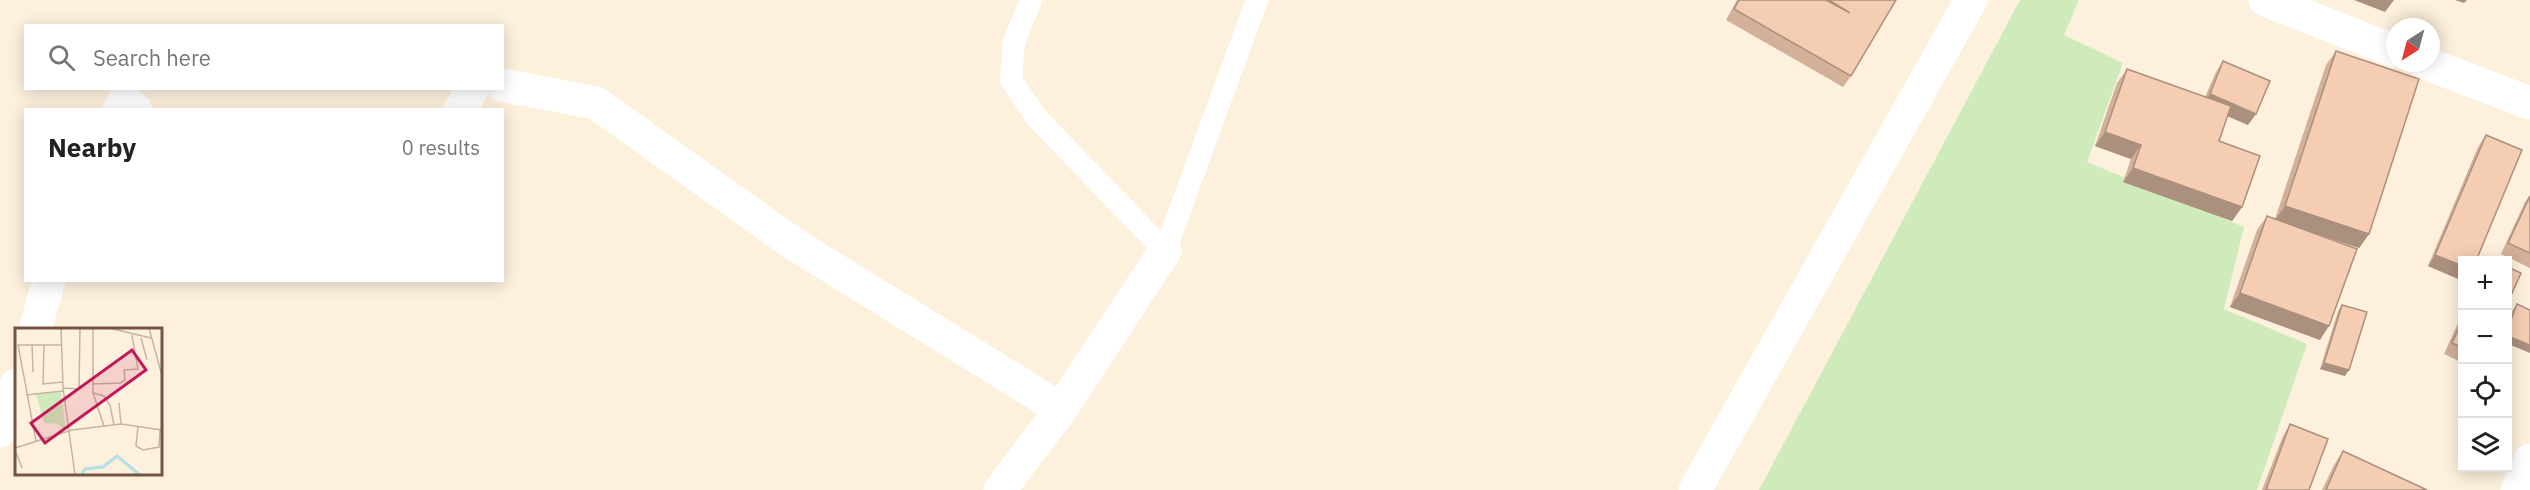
<!DOCTYPE html>
<meta charset="utf-8">
<style>
body{margin:0;font-family:"IBM Plex Sans",sans-serif;background:#f2f2f2;color:#222}
.controls{position:absolute;right:18px;bottom:18px;display:grid;overflow:hidden;border-radius:0px;box-shadow:0 3px 15px #0003}
.controls button{width:54px;height:54px;display:grid;place-items:center;padding:0;border:0;border-bottom:2px solid #e0e0e0;background:#fff;color:#222;font:30px sans-serif}
.compass{position:absolute;left:2386px;top:18px;width:54px;height:54px;border-radius:50%;background:#fff;box-shadow:0 3px 15px #0003;rotate:216deg}
.list{margin:0;padding:0;list-style:none}
h2{display:flex;justify-content:space-between;align-items:center;height:78px;margin:0;padding:0 24px;font-size:26px}
h2 small{font-size:20px;font-weight:400;color:#767676}
.icon{flex:none;width:33px;height:33px;fill:none;stroke:currentColor;stroke-width:2;stroke-linecap:round;stroke-linejoin:round}
.map{position:relative;flex:none;width:2530px;height:490px;overflow:hidden}
.search{position:absolute;background:#fff;box-shadow:0 3px 15px #0003;left:24px;top:24px;width:480px;height:66px;display:flex;align-items:center;gap:15px;box-sizing:border-box;padding:0 21px;border-radius:0px;color:#767676;font-size:22px}
.panel{position:absolute;background:#fff;box-shadow:0 3px 15px #0003;left:24px;top:108px;width:480px;height:174px;border-radius:0px}
.map>svg:first-child{display:block}
</style>
<div class="map">
<svg width="2530" height="490" viewBox="0 0 2530 490">
<rect width="100%" height="100%" fill="#fdf1dd"/>
<polygon fill="#cfebbb" points="2020,0 2079,0 2064,35 2123,63 2087,162 2244,227 2224,309 2307,344 2257,490 1759,490"/>
<g fill="none" stroke-linecap="round" stroke-linejoin="round">
<polyline stroke="#fff" stroke-width="22" points="1031,0 1014,42 1011,80 1036,117 1165,251 1257,0"/>
<g stroke="#fff" stroke-width="33">
<polyline points="502,85 596,103 794,244 1061,409"/>
<polyline points="119,110 124,100 136,110"/>
<polyline points="460,110 473,88"/>
<polyline points="35,330 49,280"/>
<polyline points="0,431 16,385"/>
<polyline points="1000,490 1061,409 1165,251"/>
<polyline points="2517,490 2530,460"/>
</g>
<g stroke="#fff" stroke-width="33">
<polyline points="2265,0 2395,51"/>
<polyline points="2425,63 2530,103"/>
<polyline points="1695,490 1971,0"/>
</g>
</g>
<g fill="#d2b09a">
<polygon points="1737,0 1896,0 1851,76 1843,87 1726,20"/>
<polygon points="2336,51 2369,234 2359,248 2310,232 2320,340 2230,307 2257,230 2267,216 2275,219 2326,65"/>
<polygon points="2223,61 2248,125 2227,116 2219,141 2242,207 2232,221 2123,182 2131,159 2095,146 2117,83 2127,69 2205,97 2216,72"/>
<polygon points="2486,135 2463,261 2463,281 2428,266 2478,147"/>
<polygon points="2530,195 2530,268 2501,254 2525,202"/>
<polygon points="2517,304 2508,344 2508,323 2512,311"/>
<polygon points="2342,305 2345,376 2320,369 2338,311"/>
<polygon points="2463,312 2463,363 2444,354"/>
<polygon points="2290,424 2309,490 2262,490 2283,436"/>
<polygon points="2343,451 2427,490 2322,490 2334,465"/>
</g>
<g fill="#ab907d">
<polygon points="2354,0 2394,0 2385,12"/>
<polygon points="2455,0 2467,0 2464,3"/>
<polygon points="2210,94 2256,114 2248,125 2202,105"/>
<polygon points="2105,132 2141,145 2131,159 2095,146"/>
<polygon points="2133,168 2242,207 2232,221 2123,182"/>
<polygon points="2285,206 2369,234 2359,248 2275,220"/>
<polygon points="2435,255 2463,266 2463,281 2428,266"/>
<polygon points="2240,293 2329,326 2320,340 2230,307"/>
<polygon points="2508,336 2530,345 2530,353 2508,344"/>
<polygon points="2324,363 2349,370 2345,376 2320,369"/>
</g>
<g fill="#f4cdb3" stroke="#ab907d" stroke-width="1.5">
<polygon points="1739,0 1826,0 1850,13 1829,0 1896,0 1851,76 1734,9"/>
<polygon points="2336,51 2419,79 2369,234 2285,206"/>
<polygon points="2223,61 2270,81 2256,114 2210,94"/>
<polygon points="2127,69 2231,106 2219,141 2260,156 2242,207 2133,168 2141,145 2105,132"/>
<polygon points="2486,135 2522,150 2476,261 2463,261 2463,266 2435,255"/>
<polygon points="2530,196 2530,253 2508,243"/>
<polygon points="2267,216 2357,249 2329,326 2240,293"/>
<polygon points="2508,267 2521,273 2508,302"/>
<polygon points="2517,304 2530,310 2530,345 2508,336 2508,328"/>
<polygon points="2342,305 2367,312 2349,370 2324,363"/>
<polygon points="2463,319 2463,348 2452,343"/>
<polygon points="2290,424 2328,439 2309,490 2266,490"/>
<polygon points="2343,451 2427,490 2326,490"/>
</g>
<g transform="translate(15 328)">
<rect width="147" height="147" fill="#fdf1dd"/>
<path d="M46 64 51 103 43 96 29 95 21 66Z" fill="#cfebbb"/>
<path fill="none" stroke="#b1e0e7" stroke-width="3" d="M66 147 70 141 88 139 102 128 125 147"/>
<path fill="none" stroke="#c6b3a0" stroke-width="1.5" d="M46 0 48 60 60 147M78 0V65L89 98M94 0 136 10M134 0 147 48M126 10 132 32M17 17H3L21 113M29 17 28 56 48 54M18 44 17 17H46M77 56 105 55 110 52 109 42 123 41 117 7M48 60 64 61 65 0M78 65 89 68 95 77 99 97M11 67 48 63M104 75 106 96M123 98 121 118 128 122 144 119 145 102M0 120 57 102 106 96 147 102M0 122 7 140"/>
<path fill="#c2185b" fill-opacity="0.15" stroke="#c2185b" stroke-width="3" d="M117 22 131 42 30 115 16 95Z"/>
<rect width="147" height="147" fill="none" stroke="#745544" stroke-width="3"/>
</g>
</svg>
<div class="controls">
<button>+</button>
<button>−</button>
<button><svg class="icon" aria-label="locate" viewBox="0 0 24 24"><circle cx="12" cy="12" r="6"/><path d="M12 2v4M12 18v4M2 12h4M18 12h4"/></svg></button>
<button><svg class="icon" aria-label="layers" viewBox="0 0 24 24"><path d="M12 4l9 5-9 5-9-5zM3 14l9 5 9-5"/></svg></button>
</div>
<svg class="compass" viewBox="-18 -18 36 36"><path d="M0-13l5 13h-10z" fill="#e53935"/><path d="M0 13l5-13h-10z" fill="#767676"/></svg>
<div class="search"><svg class="icon" aria-label="search" viewBox="0 0 24 24"><circle cx="10" cy="10" r="6"/><path d="M15 15l6 6"/></svg>Search here</div>
<section class="panel">
<h2>Nearby<small>0 results</small></h2>
<ul class="list">
</ul>
</section>
</div>
